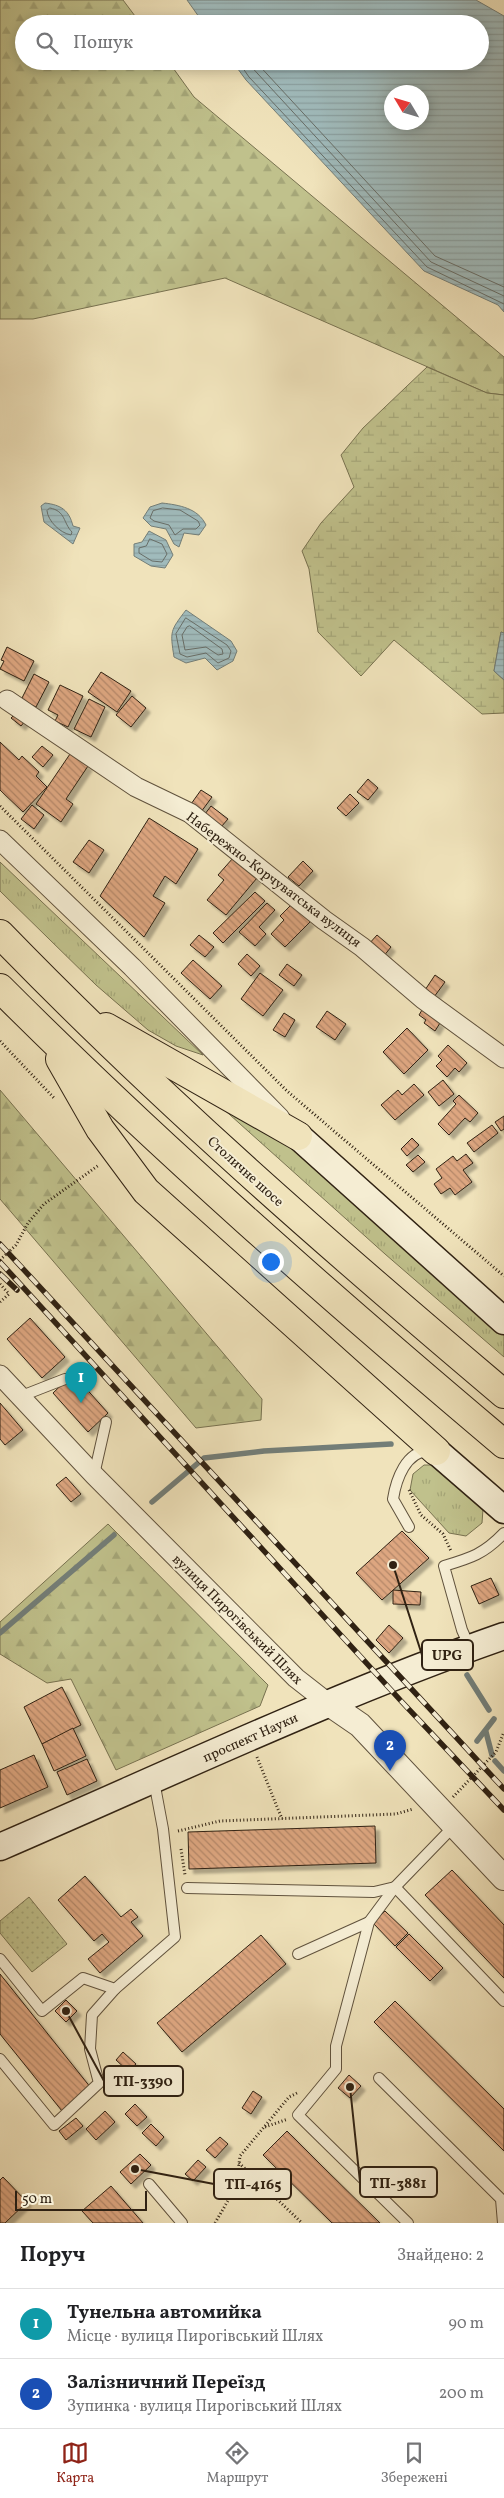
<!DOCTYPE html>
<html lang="uk">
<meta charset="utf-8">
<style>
body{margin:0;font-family:Vollkorn,serif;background:#f2f2f2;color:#202124}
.compass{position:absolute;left:384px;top:85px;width:45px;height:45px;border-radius:50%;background:#fff;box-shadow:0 2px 12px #0003;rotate:308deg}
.scale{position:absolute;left:15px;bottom:12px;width:132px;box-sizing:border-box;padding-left:5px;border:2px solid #302213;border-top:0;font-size:14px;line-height:18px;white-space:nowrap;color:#302213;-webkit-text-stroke:4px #f5edd3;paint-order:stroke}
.you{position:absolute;left:270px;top:1261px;width:18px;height:18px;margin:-12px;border:4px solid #fff;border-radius:50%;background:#1a73e8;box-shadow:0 0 0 8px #1a73e833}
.badge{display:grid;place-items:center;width:32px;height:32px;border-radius:50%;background:#8f2418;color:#fff;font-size:16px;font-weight:700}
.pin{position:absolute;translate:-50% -41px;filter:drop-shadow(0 1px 2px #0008)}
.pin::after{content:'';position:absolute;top:26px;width:18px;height:15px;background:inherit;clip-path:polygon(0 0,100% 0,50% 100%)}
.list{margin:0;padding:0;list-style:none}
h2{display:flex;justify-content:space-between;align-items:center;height:65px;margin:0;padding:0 20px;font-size:21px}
h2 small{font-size:16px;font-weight:400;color:#757577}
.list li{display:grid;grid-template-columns:32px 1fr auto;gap:15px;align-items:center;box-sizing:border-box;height:70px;padding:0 20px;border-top:1px solid #e0e0e0}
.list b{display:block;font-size:19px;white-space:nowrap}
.list p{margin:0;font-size:16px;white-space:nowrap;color:#757577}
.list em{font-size:16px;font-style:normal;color:#757577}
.icon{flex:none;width:28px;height:28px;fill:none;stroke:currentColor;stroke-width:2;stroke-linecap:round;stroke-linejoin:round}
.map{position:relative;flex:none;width:504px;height:2223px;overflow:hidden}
.search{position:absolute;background:#fff;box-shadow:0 2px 12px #0003;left:15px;right:15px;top:15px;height:55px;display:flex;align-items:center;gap:12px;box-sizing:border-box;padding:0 18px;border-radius:28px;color:#757577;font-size:19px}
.sheet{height:205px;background:#fff}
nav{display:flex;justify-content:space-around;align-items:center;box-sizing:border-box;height:70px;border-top:1px solid #e0e0e0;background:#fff;font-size:14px;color:#757577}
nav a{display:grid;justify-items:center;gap:2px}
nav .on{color:#8f2418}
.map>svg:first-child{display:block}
</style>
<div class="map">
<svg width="504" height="2223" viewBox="0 0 504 2223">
<defs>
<pattern id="grass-tufts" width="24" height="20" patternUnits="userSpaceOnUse" patternTransform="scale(1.25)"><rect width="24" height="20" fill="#c0c18c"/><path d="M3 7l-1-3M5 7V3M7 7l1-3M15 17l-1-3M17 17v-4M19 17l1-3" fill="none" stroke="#a5a678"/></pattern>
<pattern id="forest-firs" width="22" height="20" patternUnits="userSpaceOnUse" patternTransform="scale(1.25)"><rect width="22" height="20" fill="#c0c18c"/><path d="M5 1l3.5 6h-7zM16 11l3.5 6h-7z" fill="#a5a678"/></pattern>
<pattern id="wetland-marsh" width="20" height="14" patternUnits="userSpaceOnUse" patternTransform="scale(1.25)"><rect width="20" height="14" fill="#c0c18c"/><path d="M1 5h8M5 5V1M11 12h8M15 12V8" fill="none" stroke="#a5a678"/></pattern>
<pattern id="park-dots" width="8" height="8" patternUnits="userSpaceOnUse" patternTransform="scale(1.25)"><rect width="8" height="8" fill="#c0c18c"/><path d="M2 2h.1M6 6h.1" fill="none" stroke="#a5a678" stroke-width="1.8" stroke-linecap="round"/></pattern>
<pattern id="water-rules" width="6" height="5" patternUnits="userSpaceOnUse" patternTransform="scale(1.25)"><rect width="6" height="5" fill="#a0bbbc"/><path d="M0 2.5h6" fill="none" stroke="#8aa0a1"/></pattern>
<pattern id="building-back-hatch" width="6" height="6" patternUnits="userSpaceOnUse" patternTransform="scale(1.25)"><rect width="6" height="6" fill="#dda680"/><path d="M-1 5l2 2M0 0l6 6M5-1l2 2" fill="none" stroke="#b48768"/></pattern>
<filter id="shadow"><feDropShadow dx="4.5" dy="4.5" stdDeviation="1" flood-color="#0004"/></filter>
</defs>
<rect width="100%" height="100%" fill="#f0e3bb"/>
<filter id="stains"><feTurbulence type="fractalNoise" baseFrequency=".004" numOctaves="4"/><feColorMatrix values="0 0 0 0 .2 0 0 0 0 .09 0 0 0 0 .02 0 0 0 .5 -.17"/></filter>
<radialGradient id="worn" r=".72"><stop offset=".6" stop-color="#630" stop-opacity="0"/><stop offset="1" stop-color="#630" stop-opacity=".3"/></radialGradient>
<g fill="url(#grass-tufts)" stroke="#787250">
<polygon points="0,862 203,1055 176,1046 148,1030 96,985 0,891"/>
<polygon points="210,1097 275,1133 504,1335 504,1357 385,1254"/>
<polygon points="424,1465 435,1465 483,1509 482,1523 466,1536 449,1533 410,1490 413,1474"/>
</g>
<g fill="url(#forest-firs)" stroke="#787250">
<polygon points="0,0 123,0 141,24 24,24 24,61 168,61 194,97 504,357 504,395 487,393 225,278 33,319 0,319"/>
<polygon points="0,1090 262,1399 261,1420 196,1428 0,1199"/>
<polygon points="108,1524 268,1685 260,1706 116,1770 71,1679 47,1683 0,1654 0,1622"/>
</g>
<polygon fill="url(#wetland-marsh)" stroke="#787250" points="427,367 487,393 504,395 504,633 501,632 494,671 504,680 504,713 482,714 394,640 361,676 318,632 309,569 302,551 321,523 354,487 341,455 363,428"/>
<polygon fill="url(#park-dots)" stroke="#787250" points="29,1897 67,1944 32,1972 0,1933 0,1921"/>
<g fill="url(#water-rules)" stroke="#737e78" fill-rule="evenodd">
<path d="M187 0H476L504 16V312L498 305 424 271 246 80 232 61H480V24H204ZM422 92V122H392V92Z"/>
<path d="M45 503C61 505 69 510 73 526L80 528 73 544 44 522 41 506Z"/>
<path d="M162 503C179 505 198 508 206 525L199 535 184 533 179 547 174 544 166 529 151 526 143 518 150 507Z"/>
<polygon points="149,531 166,540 173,555 165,568 151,566 134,556 134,544 142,542"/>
<path d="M186 610 231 641 237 651 233 661 217 670 205 658 186 663 174 657C170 631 170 631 186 610Z"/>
<polygon points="501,632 504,633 504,680 494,671"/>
</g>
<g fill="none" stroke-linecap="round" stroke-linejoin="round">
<g stroke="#686e68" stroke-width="1">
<polyline points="238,61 249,77 427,267 504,304"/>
<polyline points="246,61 431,262 504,296"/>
<polyline points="255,61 435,256 504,287"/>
<path d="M50 508C66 511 63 523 72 532L71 535C60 533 48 521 47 511Z"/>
<polygon points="163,508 180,510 198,521 200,525 196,529 183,529 175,535 169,525 154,521 150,518 153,511"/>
<polygon points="150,539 162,544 167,554 162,562 152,561 139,553 139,548 146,546"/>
<polygon points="186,618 227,645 231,651 229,658 218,663 206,653 187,657 180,654 176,634"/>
<polygon points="190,626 222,649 223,654 218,655 206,647 185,650 182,635 187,627"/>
</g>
<g stroke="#737e78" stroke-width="5.5">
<polyline points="152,1502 204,1458 264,1451 391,1444"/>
<polyline points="0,1633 114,1535"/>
<polyline points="467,1675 489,1710"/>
<polyline points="486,1732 492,1755"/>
<polyline points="477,1741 494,1719"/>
<polyline points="495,1761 504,1771"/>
</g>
</g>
<g fill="url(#building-back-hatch)" stroke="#302213" filter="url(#shadow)">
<polygon points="7,647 34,661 24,681 0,669 4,661 1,660"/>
<polygon points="101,672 131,691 117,712 88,692"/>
<polygon points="34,674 49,682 36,707 21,700"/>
<polygon points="60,685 83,696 68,727 55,721 58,715 48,710"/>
<polygon points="132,696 146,708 131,727 116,715"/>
<polygon points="89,699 105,707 91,737 74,729"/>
<polygon points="16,713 25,721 21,726 11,718"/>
<polygon points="0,742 19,760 22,756 39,772 36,776 47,787 23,812 0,790"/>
<polygon points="42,746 53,755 43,767 32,757"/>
<polygon points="70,754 88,766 66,799 73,804 61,822 36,804"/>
<polygon points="368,779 378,788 368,800 357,792"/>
<polygon points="201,790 212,797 201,812 191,804"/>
<polygon points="350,794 359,803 346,816 337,808"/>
<polygon points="32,805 44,815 34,829 21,819"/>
<polygon points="211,806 228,819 221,827 205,814"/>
<polygon points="149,818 198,849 176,884 165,876 153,896 165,903 144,937 100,896"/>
<polygon points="89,840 104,850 89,873 73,862"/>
<polygon points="233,858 257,878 226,915 207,900 224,880 218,875"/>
<polygon points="303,861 313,871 299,886 288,877"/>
<polygon points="255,892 265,901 223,943 213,933"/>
<polygon points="267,903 275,910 259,927 266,934 255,946 239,932"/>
<polygon points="292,904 310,922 285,947 271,934 284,920 280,916"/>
<polygon points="199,935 214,947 205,957 190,945"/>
<polygon points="377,935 391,947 383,957 368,945"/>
<polygon points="247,954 260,966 251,976 238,964"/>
<polygon points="193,960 222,986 210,999 181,973"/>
<polygon points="287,964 302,975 294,986 279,975"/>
<polygon points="260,973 283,990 263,1016 241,999"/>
<polygon points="435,975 445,982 434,997 425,990"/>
<polygon points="422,1010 440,1023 435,1031 424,1023 426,1020 419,1015"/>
<polygon points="327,1011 346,1024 335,1040 316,1027"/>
<polygon points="284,1013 295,1020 285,1037 273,1030"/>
<polygon points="407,1028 428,1050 404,1074 383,1052"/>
<polygon points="448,1045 467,1063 459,1072 455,1068 447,1077 436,1066 442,1060 438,1056"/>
<polygon points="443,1080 454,1094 439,1106 428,1092"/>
<polygon points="414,1084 424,1095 395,1120 381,1105 398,1090 402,1095"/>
<polygon points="459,1095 478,1113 470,1122 465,1118 449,1135 438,1124 456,1104 453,1101"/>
<polygon points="504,1116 504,1129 501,1131 495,1122"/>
<polygon points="492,1125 498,1133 474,1152 467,1143"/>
<polygon points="412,1138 419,1145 407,1156 401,1149"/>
<polygon points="466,1154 473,1163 463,1170 472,1182 455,1195 450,1188 441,1194 434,1184 442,1178 436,1169 453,1156 457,1161"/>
<polygon points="418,1155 425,1162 413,1172 406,1165"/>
<polygon points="30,1318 65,1357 42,1378 7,1339"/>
<polygon points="73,1374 108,1413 88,1432 53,1393"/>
<polygon points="0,1403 23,1430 5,1445 0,1439"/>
<polygon points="66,1477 81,1494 71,1502 56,1485"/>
<polygon points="402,1531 429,1558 382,1600 356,1573"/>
<polygon points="491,1578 499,1595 479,1604 471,1586"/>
<polygon points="393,1590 421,1592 420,1605 393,1604"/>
<polygon points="389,1625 403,1638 389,1653 376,1640"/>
<polygon points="62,1687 81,1725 42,1744 24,1707"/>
<polygon points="73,1728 86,1756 54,1771 42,1744"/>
<polygon points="34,1755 48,1787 0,1808 0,1770"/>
<polygon points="87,1759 97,1781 67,1795 57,1772"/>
<polygon points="375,1826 376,1863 189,1869 188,1832"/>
<polygon points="452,1870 504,1925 504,1978 425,1895"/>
<polygon points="85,1876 121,1917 131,1909 138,1917 131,1922 143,1936 100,1973 88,1959 109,1942 102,1934 94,1941 58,1900"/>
<polygon points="385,1911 408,1933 395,1946 373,1923"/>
<polygon points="409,1934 443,1968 430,1981 396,1947"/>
<polygon points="261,1935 286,1964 182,2052 157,2023"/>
<polygon points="0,1974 91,2088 62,2111 0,2034"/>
<polygon points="66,2000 77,2011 66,2022 55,2011"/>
<polygon points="395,2001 504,2109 504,2151 374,2022"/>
<polygon points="123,2052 136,2064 128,2071 116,2060"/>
<polygon points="349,2075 361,2086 350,2098 338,2088"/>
<polygon points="253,2091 262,2097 251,2114 242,2108"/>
<polygon points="135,2104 147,2117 137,2126 125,2114"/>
<polygon points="105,2111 115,2122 96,2140 86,2129"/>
<polygon points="76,2118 83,2126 66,2140 59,2131"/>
<polygon points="151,2124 164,2137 156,2146 142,2133"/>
<polygon points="287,2131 322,2166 380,2223 332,2223 263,2155"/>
<polygon points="220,2137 228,2144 215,2158 206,2150"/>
<polygon points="140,2154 151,2165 131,2184 120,2172"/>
<polygon points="198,2160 206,2167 193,2181 185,2174"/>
<polygon points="3,2177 27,2202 5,2223 0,2223 0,2180"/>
<polygon points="111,2186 143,2223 93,2223 82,2211"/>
</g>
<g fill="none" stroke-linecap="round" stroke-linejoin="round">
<g stroke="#60523d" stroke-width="12">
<g id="service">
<polyline points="19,1397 65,1379"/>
<polyline points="94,1475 106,1422"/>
<path d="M409 1527 393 1499C396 1480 406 1450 430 1451"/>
<path d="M470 1648 462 1630 444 1566C471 1558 484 1554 504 1533"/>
<polyline points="187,1888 374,1892 395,1887 504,2001"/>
<polyline points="298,1954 369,1922"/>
<polyline points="0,1959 42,2011 83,1978 115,1989 175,1937 163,1829 154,1781"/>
<polyline points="0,2059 54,2125 99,2083 90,2049 92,2015 115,1989"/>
<polyline points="379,2078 501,2199 503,2223"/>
<polyline points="149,2184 182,2223"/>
<polyline points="408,2223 298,2115 336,2069 336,2046 369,1922 395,1887 454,1826"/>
</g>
</g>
<g stroke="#60523d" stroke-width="21">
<g id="minor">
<polyline points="7,700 136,787 190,813 324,920 362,947 423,999 504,1058"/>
<polyline points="0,840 132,967 280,1118"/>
<polyline points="0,1375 94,1475 296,1678 328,1703"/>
</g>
</g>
<g stroke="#60523d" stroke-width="26">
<polyline id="tertiary" points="328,1703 360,1725 504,1878"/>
</g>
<g stroke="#302213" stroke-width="29">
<g id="secondary">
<polyline points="298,1136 504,1321"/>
<polyline points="436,1451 504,1510"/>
<path d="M0 1847C167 1775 332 1696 504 1636"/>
</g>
</g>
<g stroke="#302213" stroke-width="30">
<g id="trunk">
<path d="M0 934C159 1098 330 1247 504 1394"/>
<path d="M0 988C160 1148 331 1298 504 1444"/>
<polyline points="106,1027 298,1136"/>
<polyline points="60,1059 100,1129 146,1191 436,1451"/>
</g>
</g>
<g stroke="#302213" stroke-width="3" stroke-dasharray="1 2.5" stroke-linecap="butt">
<polyline points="0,806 287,1091 504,1276"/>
<polyline points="0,1041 54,1098"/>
<polyline points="0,1260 16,1245 28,1223 44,1204 99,1165"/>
<polyline points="0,1284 9,1294 0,1302"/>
<polyline points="409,1490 421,1515 443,1534 451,1551"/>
<polyline points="257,1757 282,1819"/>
<polyline points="453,1797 496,1752 504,1732"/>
<polyline points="178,1831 220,1821 396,1814 413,1809"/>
<polyline points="181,1849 185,1875"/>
<polyline points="265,2127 288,2119"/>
<polyline points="239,2163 302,2223"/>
<polyline points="215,2223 236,2187 240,2156 289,2097 297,2093"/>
</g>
<use href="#service" stroke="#f5edd3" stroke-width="10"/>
<use href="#minor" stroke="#f5edd3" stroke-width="19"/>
<use href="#tertiary" stroke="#f5edd3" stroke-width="24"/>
<use href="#secondary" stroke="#f5edd3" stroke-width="26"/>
<use href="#trunk" stroke="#f0e3bb" stroke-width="28"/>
<g stroke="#302213" stroke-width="5.5">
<g id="rail">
<polyline points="0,1244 504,1789"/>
<polyline points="0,1262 402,1702 504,1810"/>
<polyline points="0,1274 17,1290"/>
</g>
</g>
<use href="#rail" stroke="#f5edd3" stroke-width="4" stroke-dasharray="11" stroke-linecap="butt"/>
</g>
<g text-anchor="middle" stroke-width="4" stroke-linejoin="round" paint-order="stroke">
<g font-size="14" fill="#302213" stroke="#f5edd3">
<text transform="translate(274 879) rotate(37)" y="5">Набережно-Корчуватська вулиця</text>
<text transform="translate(246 1171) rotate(42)" y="5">Столичне шосе</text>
<text transform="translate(238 1619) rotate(45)" y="5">вулиця Пирогівський Шлях</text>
<text transform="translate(250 1737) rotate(-24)" y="5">проспект Науки</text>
</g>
</g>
<path fill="none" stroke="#302213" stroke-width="2" d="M393 1565L422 1655M66 2011L104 2081M350 2087L360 2182M135 2169L214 2184"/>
<g fill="#302213" stroke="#f5edd3" stroke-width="2">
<circle cx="393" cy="1565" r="5"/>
<circle cx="66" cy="2011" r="5"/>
<circle cx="350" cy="2087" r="5"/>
<circle cx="135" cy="2169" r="5"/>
</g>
<g fill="#f5edd3" stroke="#302213" stroke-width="2">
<rect x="422" y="1640" width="51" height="30" rx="5"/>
<rect x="104" y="2066" width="79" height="30" rx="5"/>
<rect x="360" y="2167" width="77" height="30" rx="5"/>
<rect x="214" y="2169" width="77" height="30" rx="5"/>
</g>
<g font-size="15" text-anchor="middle" font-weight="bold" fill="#302213">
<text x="447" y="1660">UPG</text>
<text x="143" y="2086">ТП-3390</text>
<text x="398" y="2188">ТП-3881</text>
<text x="253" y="2189">ТП-4165</text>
</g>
<rect width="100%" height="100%" filter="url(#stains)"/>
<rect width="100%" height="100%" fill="url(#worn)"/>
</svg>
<svg class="compass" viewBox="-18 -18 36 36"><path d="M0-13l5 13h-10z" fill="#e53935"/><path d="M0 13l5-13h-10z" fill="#757577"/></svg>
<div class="scale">50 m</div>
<div class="you"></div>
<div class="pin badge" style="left:81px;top:1403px;background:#0f9aa8">1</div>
<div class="pin badge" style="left:390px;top:1771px;background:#1a4fb4">2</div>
<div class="search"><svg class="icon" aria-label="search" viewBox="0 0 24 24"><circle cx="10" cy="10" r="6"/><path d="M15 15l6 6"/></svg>Пошук</div>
</div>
<section class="sheet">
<h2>Поруч<small>Знайдено: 2</small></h2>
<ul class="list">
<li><span class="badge" style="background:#0f9aa8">1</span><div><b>Тунельна автомийка</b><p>Місце · вулиця Пирогівський Шлях</p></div><em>90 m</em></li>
<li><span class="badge" style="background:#1a4fb4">2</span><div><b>Залізничний Переїзд</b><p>Зупинка · вулиця Пирогівський Шлях</p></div><em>200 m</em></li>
</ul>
</section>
<nav>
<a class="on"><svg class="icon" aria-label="map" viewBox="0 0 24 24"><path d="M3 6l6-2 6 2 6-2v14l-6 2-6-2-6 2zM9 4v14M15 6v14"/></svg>Карта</a>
<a><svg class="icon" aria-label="directions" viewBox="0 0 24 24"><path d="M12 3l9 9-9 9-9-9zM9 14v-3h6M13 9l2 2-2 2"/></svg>Маршрут</a>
<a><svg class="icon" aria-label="saved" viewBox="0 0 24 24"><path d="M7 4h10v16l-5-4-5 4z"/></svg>Збережені</a>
</nav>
